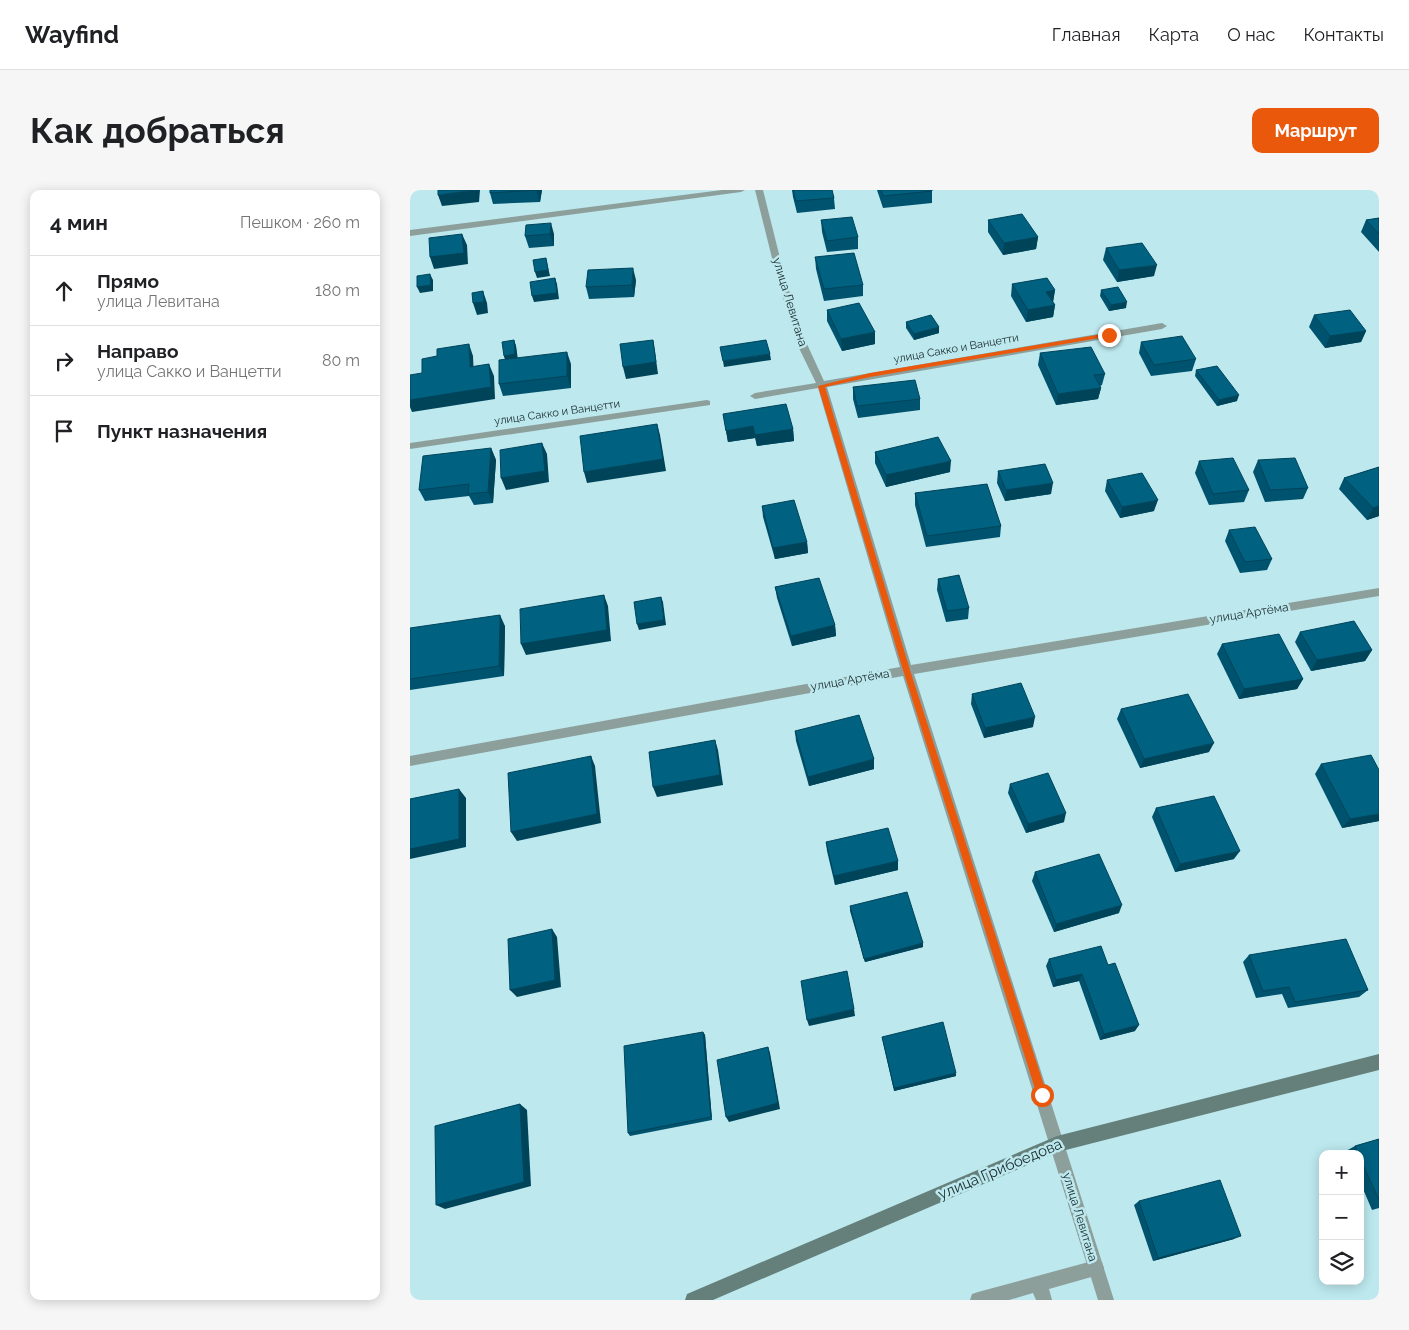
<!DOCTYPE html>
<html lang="ru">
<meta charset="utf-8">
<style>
body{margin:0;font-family:Raleway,sans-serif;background:#f6f6f6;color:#202124}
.controls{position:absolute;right:15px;bottom:15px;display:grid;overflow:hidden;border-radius:10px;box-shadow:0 2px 12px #0003}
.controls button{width:45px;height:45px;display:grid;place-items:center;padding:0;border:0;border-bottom:1px solid #e0e0e0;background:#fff;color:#202124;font:25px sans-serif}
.stop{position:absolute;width:15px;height:15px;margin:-11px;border:4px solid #ea580c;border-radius:50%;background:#fff}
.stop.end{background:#ea580c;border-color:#fff;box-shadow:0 1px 5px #0008}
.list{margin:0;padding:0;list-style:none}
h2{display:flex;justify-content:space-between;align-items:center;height:65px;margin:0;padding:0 20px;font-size:21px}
h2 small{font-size:16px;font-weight:400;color:#757577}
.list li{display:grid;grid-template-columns:32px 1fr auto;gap:15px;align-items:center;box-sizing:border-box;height:70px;padding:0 20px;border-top:1px solid #e0e0e0}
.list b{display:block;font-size:19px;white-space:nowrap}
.list p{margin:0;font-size:16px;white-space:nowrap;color:#757577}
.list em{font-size:16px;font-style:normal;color:#757577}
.icon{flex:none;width:28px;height:28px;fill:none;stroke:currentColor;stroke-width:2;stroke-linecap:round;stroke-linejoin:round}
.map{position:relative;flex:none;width:969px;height:1110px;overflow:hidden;border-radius:10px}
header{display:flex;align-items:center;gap:30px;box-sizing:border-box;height:70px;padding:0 25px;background:#fff;border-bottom:1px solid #e0e0e0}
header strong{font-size:24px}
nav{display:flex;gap:28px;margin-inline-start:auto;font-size:18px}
.intro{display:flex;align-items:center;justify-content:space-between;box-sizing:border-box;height:120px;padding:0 30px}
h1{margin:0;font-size:35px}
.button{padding:12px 22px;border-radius:10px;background:#ea580c;color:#fff;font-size:18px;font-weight:700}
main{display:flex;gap:30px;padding:0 30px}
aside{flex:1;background:#fff;border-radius:10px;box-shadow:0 2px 12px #0003}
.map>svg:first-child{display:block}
</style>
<header>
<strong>Wayfind</strong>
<nav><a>Главная</a><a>Карта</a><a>О нас</a><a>Контакты</a></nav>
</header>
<div class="intro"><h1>Как добраться</h1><a class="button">Маршрут</a></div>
<main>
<aside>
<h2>4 мин<small>Пешком · 260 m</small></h2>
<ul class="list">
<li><svg class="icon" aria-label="ahead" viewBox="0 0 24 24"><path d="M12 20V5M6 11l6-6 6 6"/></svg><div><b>Прямо</b><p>улица Левитана</p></div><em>180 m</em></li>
<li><svg class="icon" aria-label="right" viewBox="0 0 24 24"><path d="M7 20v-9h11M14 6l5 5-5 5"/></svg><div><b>Направо</b><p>улица Сакко и Ванцетти</p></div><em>80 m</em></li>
<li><svg class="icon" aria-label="arrive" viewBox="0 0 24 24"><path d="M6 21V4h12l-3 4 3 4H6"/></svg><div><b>Пункт назначения</b></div></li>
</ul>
</aside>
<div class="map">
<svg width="969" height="1110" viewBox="0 0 969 1110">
<rect width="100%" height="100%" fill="#bce8ee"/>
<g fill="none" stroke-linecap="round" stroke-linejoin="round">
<polygon fill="#8d9f9b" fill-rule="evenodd" points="686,1070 692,1072 694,1078 692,1084 639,1099 642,1110 626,1110 623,1103 599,1110 560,1110 562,1104 568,1102"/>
<g fill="#8d9f9b" fill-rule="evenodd">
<polygon points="312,0 335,0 331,2 0,46 0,40"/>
<polygon points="345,0 353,0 375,88 396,152 414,191 752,133 757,136 752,139 417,197 501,475 969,398 969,406 504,484 704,1110 688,1110 493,486 0,576 0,566 490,477 408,198 345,209 340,206 345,203 406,193 386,152 367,88"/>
<polygon points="297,210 300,211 300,215 0,259 0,253"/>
</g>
<polygon fill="#65807b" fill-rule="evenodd" points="969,864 969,880 648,962 303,1110 275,1110 277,1104 647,946"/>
</g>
<g fill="#00536e">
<polygon points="80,0 132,0 130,12 83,14 80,3"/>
<polygon points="382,0 422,0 424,8 425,19 387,23 383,7"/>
<polygon points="467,0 522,0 522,13 473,18"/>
<polygon points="969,28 969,62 951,42 956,30"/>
<polygon points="411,30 448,47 448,59 417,62 412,42"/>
<polygon points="578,30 628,47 626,59 593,65 578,42"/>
<polygon points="116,35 144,44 144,56 119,58 115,46"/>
<polygon points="696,58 744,86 707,92 693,70"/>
<polygon points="405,67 453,95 453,106 414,111 406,79"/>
<polygon points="226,90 224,107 179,109 176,97"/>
<polygon points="602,94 645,100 643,112 645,115 643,127 616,132 601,106"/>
<polygon points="691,100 716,118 699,121 690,106"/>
<polygon points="417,120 465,154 432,161 417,131"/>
<polygon points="904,125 956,141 951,152 915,158 899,137"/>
<polygon points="496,132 529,143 504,150 496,138"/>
<polygon points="104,150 106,156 107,168 161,174 161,198 93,206 89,194 95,169 94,166"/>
<polygon points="731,152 786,169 782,181 741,186 729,163"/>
<polygon points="630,163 695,184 692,195 690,196 691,198 688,209 646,215 628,175"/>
<polygon points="786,180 827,211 807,216 785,186"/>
<polygon points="443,197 510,209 510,220 448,228 443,209"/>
<polygon points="313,224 383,239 384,251 347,256 345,248 318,252"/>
<polygon points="81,258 86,270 83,313 64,315 59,306 15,311 9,300"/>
<polygon points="465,262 540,282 476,297 465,273"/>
<polygon points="848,270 898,298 893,309 855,312 843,282"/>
<polygon points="789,271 839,300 834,312 799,315 785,283"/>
<polygon points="969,277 969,326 957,330 929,299 934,288"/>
<polygon points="588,281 641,304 595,311 587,293"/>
<polygon points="697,290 744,321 710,328 695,301"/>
<polygon points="505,303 591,336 590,347 516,357 505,315"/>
<polygon points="352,316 397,352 398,363 365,369 353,327"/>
<polygon points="819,340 862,369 857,380 830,383 815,351"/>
<polygon points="528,389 559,418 558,429 536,432 527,400"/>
<polygon points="365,397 425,435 426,446 382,456 367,408"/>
<polygon points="95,436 94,486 0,500 0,438"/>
<polygon points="890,442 962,460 955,471 901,481 885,452"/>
<polygon points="812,454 893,489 887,499 829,509 807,464"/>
<polygon points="562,504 623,537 574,548 561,514"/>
<polygon points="711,519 799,562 730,578 707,529"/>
<polygon points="385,541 464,579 399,596 386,551"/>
<polygon points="911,574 969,631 932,638 905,584"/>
<polygon points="600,594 654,632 616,643 598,603"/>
<polygon points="746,618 824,669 765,682 742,627"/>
<polygon points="416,652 488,671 488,680 425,695 417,661"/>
<polygon points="625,682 709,723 644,742 622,691"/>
<polygon points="440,716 513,753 513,757 455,772 440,721"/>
<polygon points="839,765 958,800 949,807 878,818 872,804 846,808 833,772"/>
<polygon points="639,769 698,775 725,841 690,850 669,791 643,797 636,776"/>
<polygon points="293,842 295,845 302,930 220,946 218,943"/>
<polygon points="472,847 546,886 484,901"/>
<polygon points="969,949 969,1018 962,1020 950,992 950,964 938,964 936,961 945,956"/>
<polygon points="729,1011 824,1049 743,1071 724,1015"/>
</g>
<g fill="#00445a">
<polygon points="65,0 70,0 69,12 32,16 28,5"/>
<polygon points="126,0 132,0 130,12"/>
<polygon points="141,33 144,44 144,56 140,44"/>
<polygon points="52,44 57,55 58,74 24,79 20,67"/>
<polygon points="628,47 626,59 593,65 594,53"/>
<polygon points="136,68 140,86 127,88 125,82"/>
<polygon points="747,75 744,86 707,92 709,80"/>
<polygon points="223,78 226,90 224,107 222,95"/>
<polygon points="20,84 23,90 23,101 10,103 7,97"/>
<polygon points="145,88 147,94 149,109 124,112 122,106"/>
<polygon points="645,100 643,112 634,114 636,102"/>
<polygon points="73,101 77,113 78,123 67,125 63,113"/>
<polygon points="717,112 716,118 699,121 701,115"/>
<polygon points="645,115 643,127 616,132 618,120"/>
<polygon points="529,137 529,143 504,150 504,144"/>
<polygon points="956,141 951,152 915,158 920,146"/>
<polygon points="465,142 465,154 432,161 431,149"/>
<polygon points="104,150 106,156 108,170 96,172 94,166"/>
<polygon points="243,150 245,162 248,184 216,189 213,177"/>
<polygon points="59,154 63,166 64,189 60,177"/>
<polygon points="157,162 161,174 161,198 157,186"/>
<polygon points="360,164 361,170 314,177 313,171"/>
<polygon points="79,174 84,186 85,209 2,222 0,217 0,210"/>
<polygon points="691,198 688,209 646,215 648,204"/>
<polygon points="829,205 827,211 807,216 809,210"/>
<polygon points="247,234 250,245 256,281 177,293 174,282"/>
<polygon points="343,236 345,248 318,252 316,241"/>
<polygon points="383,239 384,251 347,256 345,245"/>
<polygon points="132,253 137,264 139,292 96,300 91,288"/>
<polygon points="81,258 86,270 83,313 78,302"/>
<polygon points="541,271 540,282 476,297 476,285"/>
<polygon points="643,293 641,304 595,311 596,300"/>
<polygon points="748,310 744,321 710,328 712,317"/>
<polygon points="969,316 969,326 957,330 963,318"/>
<polygon points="397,352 398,363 365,369 363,358"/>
<polygon points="194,405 198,416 201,451 116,465 111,454"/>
<polygon points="251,407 253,412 256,435 229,440 227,434"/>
<polygon points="90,425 95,436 94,486 89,476"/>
<polygon points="425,435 426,446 382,456 381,446"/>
<polygon points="962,460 955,471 901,481 907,470"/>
<polygon points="893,489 887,499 829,509 834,499"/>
<polygon points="625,527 623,537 574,548 575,538"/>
<polygon points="305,550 308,560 313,595 247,607 243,597"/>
<polygon points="804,553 799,562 730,578 734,569"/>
<polygon points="181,566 185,576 191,633 107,651 101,642"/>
<polygon points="464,569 464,579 399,596 398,587"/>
<polygon points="49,599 56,608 56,657 0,669 0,659"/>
<polygon points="656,623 654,632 616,643 618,634"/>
<polygon points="969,624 969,631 932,638 940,629"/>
<polygon points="830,661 824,669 765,682 770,674"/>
<polygon points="488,671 488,680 425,695 424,686"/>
<polygon points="712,715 709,723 644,742 646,734"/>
<polygon points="142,739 147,747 151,797 107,807 100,800"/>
<polygon points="513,753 513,757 455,772 454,769"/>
<polygon points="672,784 669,791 643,797 646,790"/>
<polygon points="444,819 445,826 399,836 397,830"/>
<polygon points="729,835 725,841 690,850 694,844"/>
<polygon points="293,842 295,845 302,930 301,927"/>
<polygon points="358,857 360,863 370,919 319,932 316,927"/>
<polygon points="546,883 546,886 484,901 484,898"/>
<polygon points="110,914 117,920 121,996 35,1019 26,1015"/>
<polygon points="831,1046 824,1049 743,1071 748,1068"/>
</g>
<g fill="#006180" stroke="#00445a">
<polygon points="28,0 65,0 28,5"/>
<polygon points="80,0 126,0 80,3"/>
<polygon points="383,0 422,0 424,8 386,11"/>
<polygon points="471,0 522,0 522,1 473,6"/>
<polygon points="612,24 628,47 594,53 578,30"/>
<polygon points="442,27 448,47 417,51 411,30"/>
<polygon points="969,28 969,44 956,30"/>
<polygon points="141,33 140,44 115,46 116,35"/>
<polygon points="52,44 54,63 20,67 19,48"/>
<polygon points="732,53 747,75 709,80 696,58"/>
<polygon points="444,63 453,95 414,99 405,67"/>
<polygon points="136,68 138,80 125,82 123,70"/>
<polygon points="223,78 222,95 176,97 178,80"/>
<polygon points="20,84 21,95 7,97 7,86"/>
<polygon points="145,88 147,103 122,106 120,92"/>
<polygon points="637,88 645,100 636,102 645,115 618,120 602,94"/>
<polygon points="708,97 717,112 701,115 691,100"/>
<polygon points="73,101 74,112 63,113 62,103"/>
<polygon points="449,113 465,142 431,149 417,120"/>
<polygon points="940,120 956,141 920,146 904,125"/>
<polygon points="521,125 529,137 504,144 496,132"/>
<polygon points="772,146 786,169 744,175 731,152"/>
<polygon points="104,150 105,164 94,166 92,152"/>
<polygon points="243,150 246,172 213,177 210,154"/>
<polygon points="356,150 360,164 313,171 310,157"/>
<polygon points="59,154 60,177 79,174 81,197 0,210 0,185 12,183 12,169 27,166 27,159"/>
<polygon points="681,157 695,184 684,185 691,198 648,204 630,163"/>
<polygon points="157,162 157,186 89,194 89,170"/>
<polygon points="807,176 829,205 809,210 786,180"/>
<polygon points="505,190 510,209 447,216 443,197"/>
<polygon points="376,214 383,239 345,245 343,236 316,241 313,224"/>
<polygon points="247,234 253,269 174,282 170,246"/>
<polygon points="528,247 541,271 476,285 465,262"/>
<polygon points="132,253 135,281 91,288 90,260"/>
<polygon points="81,258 78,302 58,304 59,294 9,300 13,266"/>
<polygon points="823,268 839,300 803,304 789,271"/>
<polygon points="885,268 898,298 860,300 848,270"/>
<polygon points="635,274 643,293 596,300 588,281"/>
<polygon points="969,277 969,316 963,318 934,288"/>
<polygon points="732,283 748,310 712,317 697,290"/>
<polygon points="577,294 591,336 517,346 505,303"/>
<polygon points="384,310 397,352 363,358 352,316"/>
<polygon points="845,337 862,369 835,372 819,340"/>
<polygon points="549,385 559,418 537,421 528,389"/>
<polygon points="409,388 425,435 381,446 365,397"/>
<polygon points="194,405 197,440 111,454 110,419"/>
<polygon points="251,407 254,430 227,434 224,412"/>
<polygon points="90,425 89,476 0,489 0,438"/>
<polygon points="944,431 962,460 907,470 890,442"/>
<polygon points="869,444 893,489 834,499 812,454"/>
<polygon points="611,493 625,527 575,538 562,504"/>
<polygon points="778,504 804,553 734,569 711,519"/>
<polygon points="449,525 464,569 398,587 385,541"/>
<polygon points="305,550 310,585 243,597 239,562"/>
<polygon points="961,565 969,580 969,624 940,629 911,574"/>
<polygon points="181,566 187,624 101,642 98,583"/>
<polygon points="638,583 656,623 618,634 600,594"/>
<polygon points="49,599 49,649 0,659 0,609"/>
<polygon points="804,606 830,661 770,674 746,618"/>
<polygon points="478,638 488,671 424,686 416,652"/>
<polygon points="689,664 712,715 646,734 625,682"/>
<polygon points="497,702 513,753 454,769 440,716"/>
<polygon points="142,739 145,790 100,800 98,749"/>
<polygon points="936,749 958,800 885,812 879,797 853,801 839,765"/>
<polygon points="691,756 698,775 705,773 729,835 694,844 672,784 646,790 639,769"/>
<polygon points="437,781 444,819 397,830 391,791"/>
<polygon points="533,832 546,883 484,898 472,847"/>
<polygon points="293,842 301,927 218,943 214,856"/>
<polygon points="358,857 368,913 316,927 307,870"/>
<polygon points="110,914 114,992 26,1015 25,936"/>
<polygon points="969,949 969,1010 950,968 950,964 948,964 945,956"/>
<polygon points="810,990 831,1046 748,1068 729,1011"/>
</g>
<polygon fill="#ea580c" points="699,143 701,146 460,187 415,197 500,480 637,905 632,910 627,905 493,480 408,196 460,183"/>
<g text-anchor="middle" stroke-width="5" stroke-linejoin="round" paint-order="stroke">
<g font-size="11" fill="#1a2c2e" stroke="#bce8ee">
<text transform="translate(546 158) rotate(-10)" y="4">улица Сакко и Ванцетти</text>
<text transform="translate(147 222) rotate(-8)" y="4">улица Сакко и Ванцетти</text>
</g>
<g font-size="12" fill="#1a2c2e" stroke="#bce8ee">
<text transform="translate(380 112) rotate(73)" y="4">улица Левитана</text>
<text transform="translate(839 423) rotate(-9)" y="4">улица Артёма</text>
<text transform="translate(440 490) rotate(-10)" y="4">улица Артёма</text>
<text transform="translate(670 1027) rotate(73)" y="4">улица Левитана</text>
</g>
<g font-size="15" fill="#1a2c2e" stroke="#bce8ee">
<text transform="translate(590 979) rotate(-23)" y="5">улица Грибоедова</text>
</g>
</g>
</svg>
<div class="controls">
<button>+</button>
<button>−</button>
<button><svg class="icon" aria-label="layers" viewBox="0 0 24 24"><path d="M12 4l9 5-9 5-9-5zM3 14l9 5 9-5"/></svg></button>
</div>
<div class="stop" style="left:632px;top:905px"></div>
<div class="stop end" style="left:699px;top:145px"></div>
</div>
</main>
